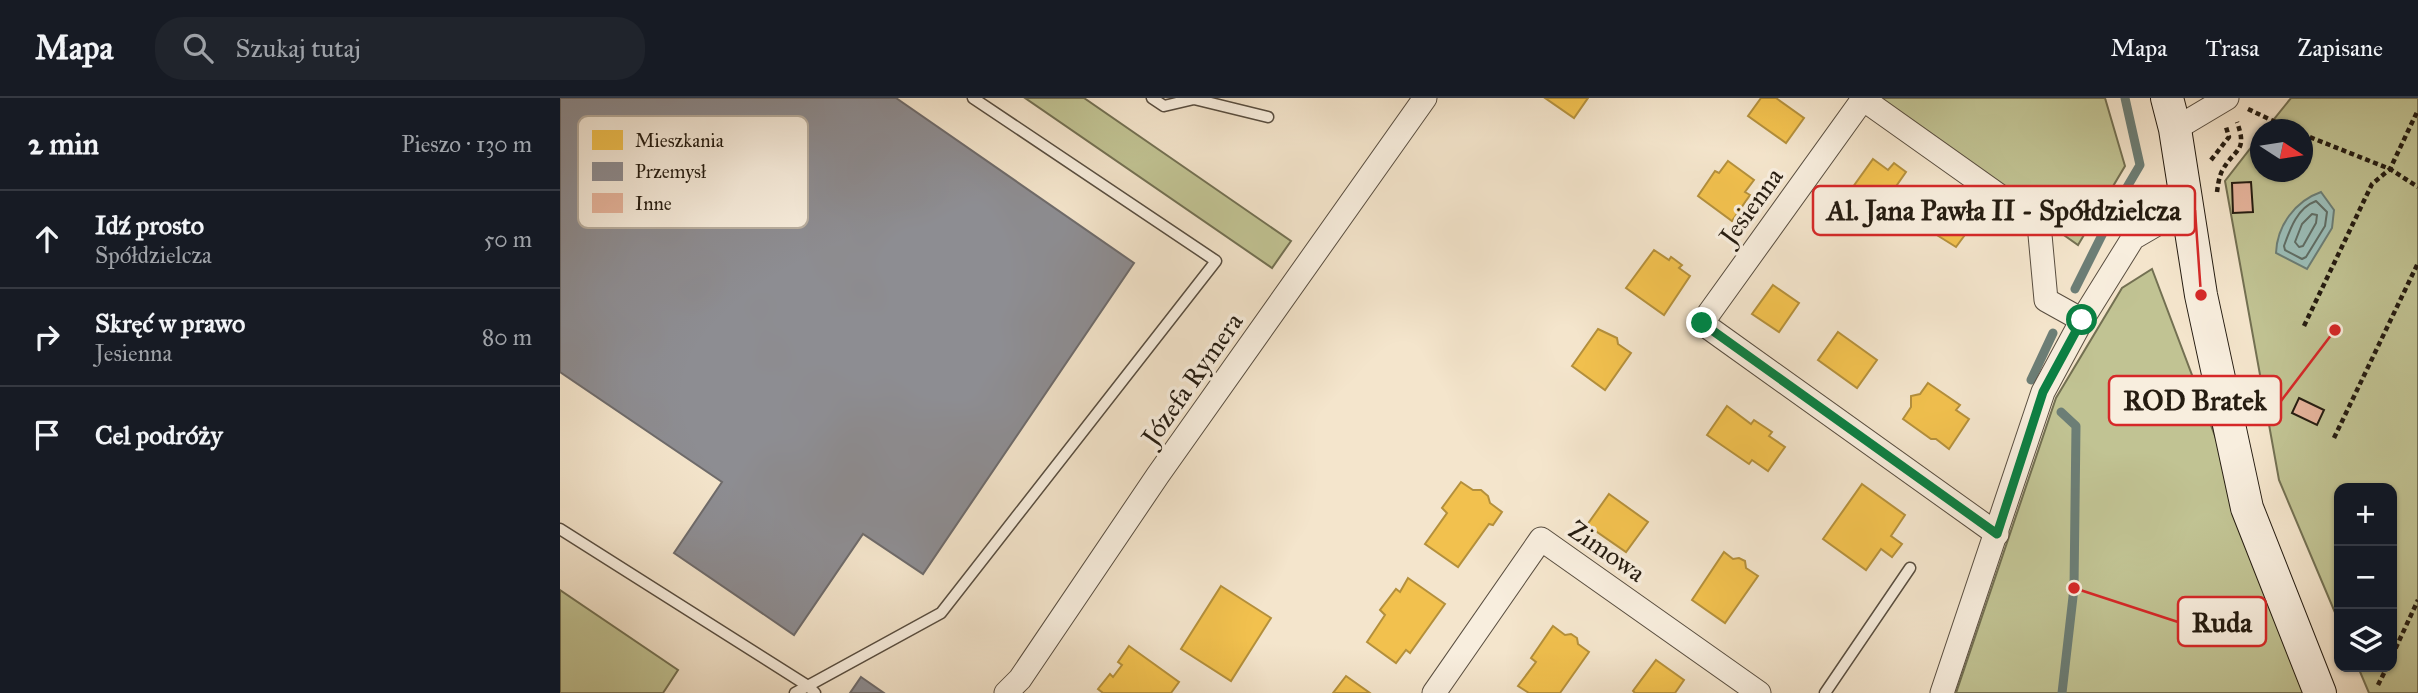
<!DOCTYPE html>
<html lang="pl">
<meta charset="utf-8">
<style>
body{margin:0;font-family:"IM FELL Great Primer",serif;background:#20242c;color:#f1f3f6}
.controls{position:absolute;right:21px;bottom:21px;display:grid;overflow:hidden;border-radius:14px;box-shadow:0 2px 5px #0004}
.controls button{width:63px;height:63px;display:grid;place-items:center;padding:0;border:0;border-bottom:2px solid #363941;background:#171b24;color:#f1f3f6;font:35px sans-serif}
.compass{position:absolute;left:1690px;top:21px;width:63px;height:63px;border-radius:50%;background:#171b24;box-shadow:0 2px 5px #0004;rotate:102deg}
.stop{position:absolute;width:21px;height:21px;margin:-16px;border:5px solid #0b8043;border-radius:50%;background:#fff}
.stop.end{background:#0b8043;border-color:#fff;box-shadow:0 2px 7px #0008}
.list{margin:0;padding:0;list-style:none}
h2{display:flex;justify-content:space-between;align-items:center;height:91px;margin:0;padding:0 28px;font-size:30px}
h2 small{font-size:23px;font-weight:400;color:#9ea1a6}
.list li{display:grid;grid-template-columns:46px 1fr auto;gap:21px;align-items:center;box-sizing:border-box;height:98px;padding:0 28px;border-top:2px solid #363941}
.list b{display:block;font-size:26px;white-space:nowrap}
.list p{margin:0;font-size:23px;white-space:nowrap;color:#9ea1a6}
.list em{font-size:23px;font-style:normal;color:#9ea1a6}
.icon{flex:none;width:38px;height:38px;fill:none;stroke:currentColor;stroke-width:2;stroke-linecap:round;stroke-linejoin:round}
.map{position:relative;flex:none;width:1858px;height:595px;overflow:hidden}
header{display:flex;align-items:center;gap:42px;box-sizing:border-box;height:98px;padding:0 35px;background:#171b24;border-bottom:2px solid #363941}
header strong{font-size:33px}
nav{display:flex;gap:38px;margin-inline-start:auto;font-size:24px}
.search{width:490px;height:63px;background:#20242c;display:flex;align-items:center;gap:18px;box-sizing:border-box;padding:0 24px;border-radius:28px;color:#9ea1a6;font-size:26px}
main{display:flex}
aside{flex:1;background:#171b24}
.map>svg:first-child{display:block}
</style>
<header>
<strong>Mapa</strong>
<div class="search"><svg class="icon" aria-label="search" viewBox="0 0 24 24"><circle cx="10" cy="10" r="6"/><path d="M15 15l6 6"/></svg>Szukaj tutaj</div>
<nav><a>Mapa</a><a>Trasa</a><a>Zapisane</a></nav>
</header>
<main>
<aside>
<h2>2 min<small>Pieszo · 130 m</small></h2>
<ul class="list">
<li><svg class="icon" aria-label="ahead" viewBox="0 0 24 24"><path d="M12 20V5M6 11l6-6 6 6"/></svg><div><b>Idź prosto</b><p>Spółdzielcza</p></div><em>50 m</em></li>
<li><svg class="icon" aria-label="right" viewBox="0 0 24 24"><path d="M7 20v-9h11M14 6l5 5-5 5"/></svg><div><b>Skręć w prawo</b><p>Jesienna</p></div><em>80 m</em></li>
<li><svg class="icon" aria-label="arrive" viewBox="0 0 24 24"><path d="M6 21V4h12l-3 4 3 4H6"/></svg><div><b>Cel podróży</b></div></li>
</ul>
</aside>
<div class="map">
<svg width="1858" height="595" viewBox="0 0 1858 595">
<rect width="100%" height="100%" fill="#f4e5cc"/>
<filter id="stains"><feTurbulence type="fractalNoise" baseFrequency=".00286" numOctaves="4"/><feColorMatrix values="0 0 0 0 .2 0 0 0 0 .09 0 0 0 0 .02 0 0 0 .5 -.17"/></filter>
<radialGradient id="worn" r=".72"><stop offset=".6" stop-color="#630" stop-opacity="0"/><stop offset="1" stop-color="#630" stop-opacity=".3"/></radialGradient>
<g fill="#c1c393" stroke="#737052" stroke-width="2">
<polygon points="465,0 524,0 731,143 712,170"/>
<polygon points="1309,0 1545,0 1565,68 1518,147"/>
<polygon points="1731,0 1858,0 1858,595 1809,595 1798,569 1832,569 1832,390 1779,390 1779,524 1719,382 1665,83 1700,38 1700,74 1742,74 1742,32 1706,31"/>
<polygon points="1592,171 1752,595 1396,595 1496,300 1562,190"/>
<polygon points="0,492 118,572 103,595 0,595"/>
</g>
<path fill="#9cbfba" stroke="#6c7e76" stroke-width="2" d="M1761 94 1774 112 1772 130 1747 171 1716 155C1717 128 1735 103 1761 94Z"/>
<g fill="#f2c14e" stroke="#b4903c" stroke-width="2">
<polygon points="985,0 1028,0 1014,20"/>
<polygon points="1201,0 1216,0 1244,20 1226,45 1188,18"/>
<polygon points="1313,61 1328,72 1334,65 1346,74 1318,114 1290,93"/>
<polygon points="1168,63 1194,82 1185,94 1190,97 1172,123 1138,98 1155,73 1159,75"/>
<polygon points="1377,95 1402,114 1401,117 1413,126 1396,149 1356,124"/>
<polygon points="1094,152 1109,162 1111,159 1114,161 1122,167 1119,170 1130,178 1104,217 1066,190"/>
<polygon points="1213,187 1239,205 1219,234 1192,216"/>
<polygon points="1038,231 1057,240 1058,246 1071,255 1045,292 1012,268"/>
<polygon points="1278,234 1317,262 1297,290 1258,262"/>
<polygon points="1368,285 1400,307 1396,312 1409,321 1389,351 1376,341 1371,341 1343,321 1351,309 1351,298 1360,296"/>
<polygon points="1167,308 1191,326 1194,322 1212,334 1209,338 1225,349 1208,373 1192,362 1189,366 1147,337"/>
<polygon points="901,384 913,392 921,392 928,398 930,405 942,414 933,427 929,426 898,469 865,446 887,415 882,410"/>
<polygon points="1302,386 1345,417 1331,438 1342,446 1332,459 1321,451 1306,472 1263,441"/>
<polygon points="1049,396 1088,424 1066,454 1027,427"/>
<polygon points="1164,454 1173,461 1179,460 1185,463 1186,470 1198,478 1165,525 1132,502"/>
<polygon points="848,480 885,506 850,555 846,552 836,565 807,544 825,517 820,512 836,491 840,494"/>
<polygon points="661,488 711,520 671,583 621,551"/>
<polygon points="993,528 1005,537 1011,536 1017,540 1018,546 1029,554 1000,595 969,595 958,588 976,564 971,560"/>
<polygon points="569,548 619,584 611,595 543,595 538,591 550,576 553,579 562,567 558,564"/>
<polygon points="1096,562 1124,582 1115,595 1075,595 1073,593"/>
<polygon points="786,578 810,595 773,595"/>
</g>
<g fill="#8d8d92" stroke="#6e6b6b" stroke-width="2">
<polygon points="0,0 336,0 574,165 363,476 303,436 234,537 114,455 162,384 0,274"/>
<polygon points="301,579 324,595 290,595"/>
</g>
<g fill="none" stroke-linecap="round" stroke-linejoin="round">
<g stroke="#606e66" stroke-width="2">
<path d="M1756 103 1767 114 1765 128 1746 159 1742 161 1725 152 1724 148C1730 131 1737 110 1756 103Z"/>
<polygon points="1752,116 1757,117 1756,125 1743,148 1739,149 1735,144 1742,126"/>
</g>
<g stroke="#6c7e76" stroke-width="9">
<polyline points="1515,191 1560,101 1580,67 1565,0"/>
<polyline points="1471,282 1493,235"/>
<polyline points="1501,314 1516,328 1514,490 1502,595"/>
</g>
</g>
<g fill="#e7b59d" stroke="#251c11" stroke-width="2">
<polygon points="1691,84 1693,114 1673,115 1672,85"/>
<polygon points="1739,300 1764,312 1757,327 1732,315"/>
</g>
<g fill="none" stroke-linecap="round" stroke-linejoin="round">
<g stroke="#594e40" stroke-width="13">
<g id="lane">
<polyline points="592,0 604,8 634,1 708,19"/>
<polyline points="0,431 248,588 255,595"/>
<polyline points="235,595 381,515 656,163 413,0"/>
<polyline points="1265,595 1350,470"/>
</g>
</g>
<g stroke="#594e40" stroke-width="25">
<g id="street">
<polyline points="1615,31 1667,0"/>
<polyline points="1437,436 1142,225 1303,1 1479,126 1486,202 1522,222"/>
<polyline points="446,595 460,581 598,377 865,0"/>
<polyline points="874,595 981,441 1199,595"/>
<polyline points="1382,595 1483,294 1522,222 1573,140 1628,108"/>
</g>
</g>
<g stroke="#251c11" stroke-width="34">
<polyline id="secondary" points="1607,0 1615,31 1641,197 1687,410 1760,595"/>
</g>
<g stroke="#251c11" stroke-width="4.5" stroke-dasharray="5 3.5" stroke-linecap="butt">
<polyline points="1688,11 1732,32"/>
<polyline points="1742,36 1830,71 1858,89"/>
<polyline points="1651,62 1669,39 1666,29"/>
<path d="M1657 94C1658 87 1659 79 1662 73 1675 49 1688 55 1677 24"/>
<polyline points="1744,228 1812,86 1830,71 1858,12"/>
<polyline points="1774,340 1858,165"/>
<polyline points="1832,558 1858,502"/>
<polyline points="1818,587 1827,569"/>
</g>
<use href="#lane" stroke="#f8eede" stroke-width="10"/>
<use href="#street" stroke="#f8eede" stroke-width="23"/>
<use href="#secondary" stroke="#f8eede" stroke-width="32"/>
</g>
<g fill="none" stroke-linecap="round" stroke-linejoin="round">
<polyline stroke="#0b8043" stroke-width="9" points="1142,225 1437,436 1483,294 1522,222"/>
</g>
<g text-anchor="middle" stroke-width="7" stroke-linejoin="round" paint-order="stroke">
<g font-size="26" fill="#251c11" stroke="#f8eede">
<text transform="translate(1191 108) rotate(-54)" y="9">Jesienna</text>
<text transform="translate(632 281) rotate(-55)" y="9">Józefa Rymera</text>
<text transform="translate(1047 453) rotate(35)" y="9">Zimowa</text>
</g>
</g>
<rect x="18" y="18" width="230" height="112" rx="10" fill="#f8eede" stroke="#b9afa0" stroke-width="2"/>
<rect x="32" y="32" width="31" height="20" fill="#f2c14e"/>
<rect x="32" y="64" width="31" height="19" fill="#8d8d92"/>
<rect x="32" y="95" width="31" height="20" fill="#e7b59d"/>
<g font-size="19" fill="#251c11">
<text x="75" y="49">Mieszkania</text>
<text x="75" y="80">Przemysł</text>
<text x="75" y="112">Inne</text>
</g>
<path fill="none" stroke="#d62828" stroke-width="2.5" d="M1641 197L1635 112M1775 232L1721 303M1514 490L1618 524"/>
<g fill="#d62828" stroke="#f8eede" stroke-width="2.5">
<circle cx="1641" cy="197" r="7"/>
<circle cx="1775" cy="232" r="7"/>
<circle cx="1514" cy="490" r="7"/>
</g>
<g fill="#f8eede" stroke="#d62828" stroke-width="2.5">
<rect x="1253" y="88" width="382" height="49" rx="7"/>
<rect x="1549" y="278" width="172" height="49" rx="7"/>
<rect x="1618" y="499" width="88" height="49" rx="7"/>
</g>
<g font-size="28" text-anchor="middle" font-weight="bold" fill="#251c11">
<text x="1444" y="122">Al. Jana Pawła II - Spółdzielcza</text>
<text x="1635" y="312">ROD Bratek</text>
<text x="1662" y="534">Ruda</text>
</g>
<rect width="100%" height="100%" filter="url(#stains)"/>
<rect width="100%" height="100%" fill="url(#worn)"/>
</svg>
<div class="controls">
<button>+</button>
<button>−</button>
<button><svg class="icon" aria-label="layers" viewBox="0 0 24 24"><path d="M12 4l9 5-9 5-9-5zM3 14l9 5 9-5"/></svg></button>
</div>
<svg class="compass" viewBox="-18 -18 36 36"><path d="M0-13l5 13h-10z" fill="#e53935"/><path d="M0 13l5-13h-10z" fill="#9ea1a6"/></svg>
<div class="stop" style="left:1522px;top:222px"></div>
<div class="stop end" style="left:1142px;top:225px"></div>
</div>
</main>
